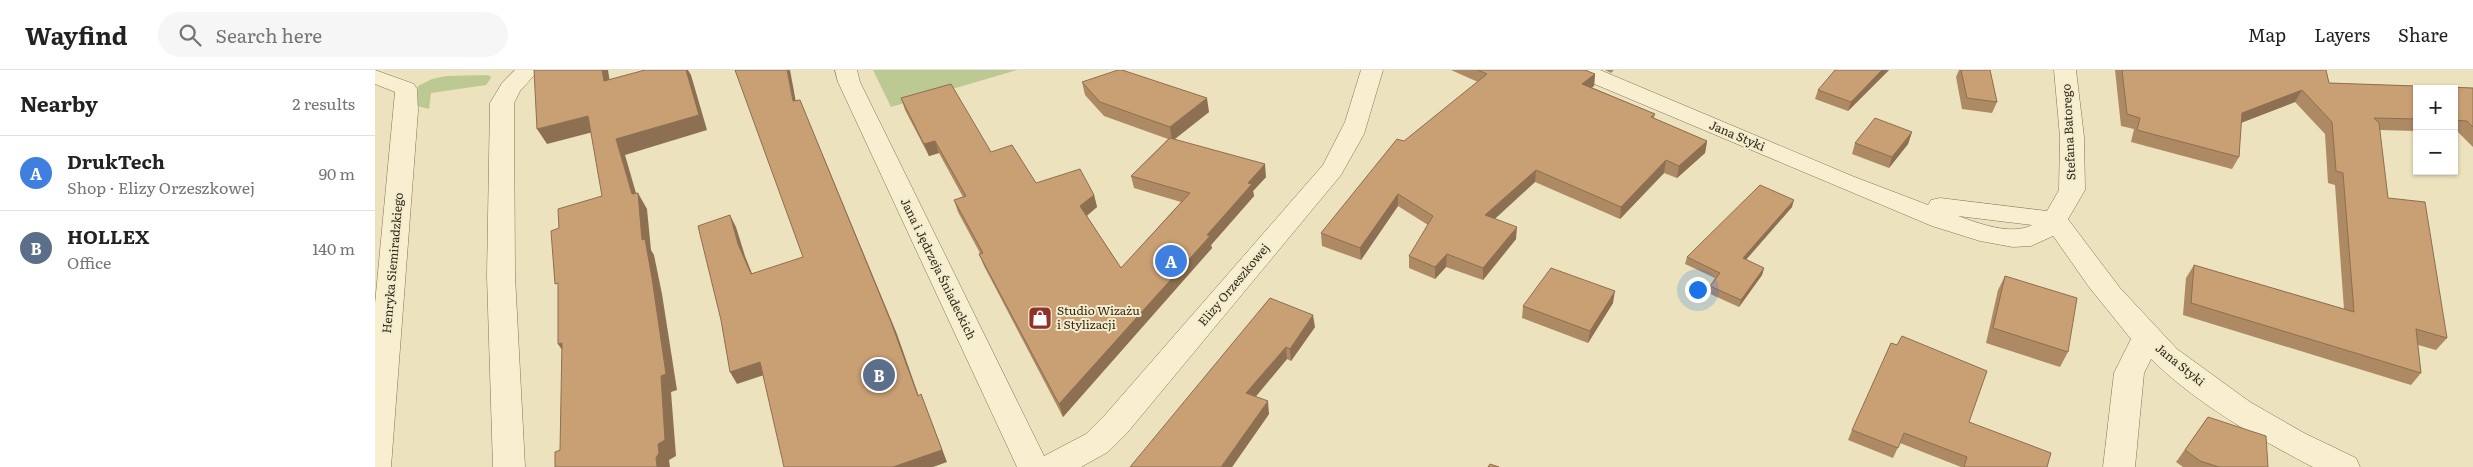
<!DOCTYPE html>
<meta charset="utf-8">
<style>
body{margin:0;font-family:Literata,serif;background:#f6f6f6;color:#222}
.controls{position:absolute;right:15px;top:15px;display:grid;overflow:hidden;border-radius:0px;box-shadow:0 1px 4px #0004}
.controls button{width:45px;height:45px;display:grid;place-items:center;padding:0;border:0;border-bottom:1px solid #e0e0e0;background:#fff;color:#222;font:25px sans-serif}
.you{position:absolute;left:1322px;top:219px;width:18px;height:18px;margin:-12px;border:4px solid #fff;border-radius:50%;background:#1a73e8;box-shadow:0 0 0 8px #1a73e833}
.badge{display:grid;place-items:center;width:32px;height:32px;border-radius:50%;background:#1a73e8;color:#fff;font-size:16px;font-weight:700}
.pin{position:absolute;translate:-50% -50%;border:2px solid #fff;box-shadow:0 1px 5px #0006}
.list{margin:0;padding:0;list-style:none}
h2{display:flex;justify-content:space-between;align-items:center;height:65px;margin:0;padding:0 20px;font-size:21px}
h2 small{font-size:16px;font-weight:400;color:#767676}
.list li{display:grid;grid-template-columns:32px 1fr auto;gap:15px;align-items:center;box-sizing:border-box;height:75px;padding:0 20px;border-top:1px solid #e0e0e0}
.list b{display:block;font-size:19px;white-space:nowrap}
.list p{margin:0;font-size:16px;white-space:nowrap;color:#767676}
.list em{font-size:16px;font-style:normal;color:#767676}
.icon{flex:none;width:28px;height:28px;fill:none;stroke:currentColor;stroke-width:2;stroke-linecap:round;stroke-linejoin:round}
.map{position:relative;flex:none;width:2098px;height:397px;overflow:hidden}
header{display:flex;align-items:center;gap:30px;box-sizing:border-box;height:70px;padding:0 25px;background:#fff;border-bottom:1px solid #e0e0e0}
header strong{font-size:24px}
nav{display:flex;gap:28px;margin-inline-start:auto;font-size:18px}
.search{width:350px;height:45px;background:#f6f6f6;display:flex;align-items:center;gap:12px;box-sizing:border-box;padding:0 18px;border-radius:28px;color:#767676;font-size:19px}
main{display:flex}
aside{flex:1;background:#fff}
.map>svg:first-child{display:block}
</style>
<header>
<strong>Wayfind</strong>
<div class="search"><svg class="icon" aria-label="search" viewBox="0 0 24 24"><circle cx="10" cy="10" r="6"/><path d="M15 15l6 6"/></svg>Search here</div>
<nav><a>Map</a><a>Layers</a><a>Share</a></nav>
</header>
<main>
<aside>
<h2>Nearby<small>2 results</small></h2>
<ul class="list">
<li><span class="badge" style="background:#3f7fe0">A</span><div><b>DrukTech</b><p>Shop · Elizy Orzeszkowej</p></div><em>90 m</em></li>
<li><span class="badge" style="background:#5c6f8a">B</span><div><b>HOLLEX</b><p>Office</p></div><em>140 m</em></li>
</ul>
</aside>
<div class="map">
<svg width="2098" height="397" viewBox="0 0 2098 397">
<rect width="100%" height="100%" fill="#ece2bd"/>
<g fill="#bdc992">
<polygon points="498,0 642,0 516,37"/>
<polygon points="71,6 111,5 115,6 116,8 111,15 56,23 54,39 42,36 43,16 57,9"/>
</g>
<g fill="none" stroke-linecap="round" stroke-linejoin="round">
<g stroke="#837357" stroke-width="1">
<g id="minor">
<polygon points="0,0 39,14 42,19 43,41 16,397 0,397 0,234 20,22 0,14"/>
<polygon points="140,0 164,0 145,21 139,33 140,206 150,397 118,397 112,206 115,33 127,13"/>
<polygon points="460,0 482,0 485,12 669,386 711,364 730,345 948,95 970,52 986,0 1008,0 989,64 966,105 752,363 733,382 706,397 642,397 463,12"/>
<path d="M1680 142 1689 144 1745 218 1802 279 1875 332 1929 363 1981 388 1985 397H1938L1932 394C1877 365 1821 333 1776 289L1769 303 1760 397H1728L1739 303 1756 269 1714 217 1667 150 1671 144Z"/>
</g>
</g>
<g stroke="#837357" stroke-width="1">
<path id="tertiary" d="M1195 0H1225L1477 106 1553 135 1556 130 1565 128 1672 141 1684 120 1685 67 1679 0H1701L1709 67 1710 120 1689 156 1678 166 1656 176 1638 177 1605 171 1557 156 1198 5ZM1583 146 1657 155C1636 166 1603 153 1583 146Z"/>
</g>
<use href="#minor" fill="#f7efd0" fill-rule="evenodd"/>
<use href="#tertiary" fill="#f7efd0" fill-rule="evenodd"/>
</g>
<g fill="#ad8964">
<polygon points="1076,0 1210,0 1220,4 1219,16 1216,17 1280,44 1279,48 1332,71 1330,83 1302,108 1289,103 1245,149 1160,112 1119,149 1141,169 1108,210 1071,197 1060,209 1034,198 1034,186 1053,155 1023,136 986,190 947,176 946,163 1029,71 1103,12"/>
<polygon points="1230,0 1239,0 1236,3"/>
<polygon points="1514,0 1473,41 1440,29 1443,20"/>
<polygon points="1584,0 1615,0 1622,32 1617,43 1587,39 1581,7"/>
<polygon points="1740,0 1951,0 1954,13 2098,18 2098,77 2083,62 2079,62 2079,19 2042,19 2042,61 2004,60 2013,128 2072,268 2061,280 2043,275 2046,303 2036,315 1808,245 1811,208 1819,195 1969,239 1960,115 1953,113 1950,64 1920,32 1866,53 1864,87 1857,99 1756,72 1759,59 1746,56"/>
<polygon points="707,12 834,42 800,69 891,107 878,121 879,126 836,175 837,178 688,347 609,196 604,184 605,183 583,142 579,130 588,127 564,83 554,86 530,40 526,28 616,82 661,113 719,125 722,137 712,146 746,198 806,132 759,118 756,106 793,69 729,46 710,25"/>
<polygon points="1537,62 1533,74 1514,98 1477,84 1480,73"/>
<polygon points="1417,137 1371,190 1389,198 1387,205 1364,237 1333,223 1335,216 1340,208 1310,194 1312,187"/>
<polygon points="1630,206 1693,282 1685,297 1611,273 1623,220"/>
<polygon points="895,228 940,257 916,291 912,289 880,327 894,344 857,397"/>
<polygon points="1238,233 1213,273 1147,248 1148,236"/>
<polygon points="1833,347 1893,397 1808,397 1801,392"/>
<polygon points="1594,352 1672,397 1586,397 1525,373 1518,388 1473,370 1477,360"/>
</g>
<g fill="#8d6f51">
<polygon points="227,0 233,0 237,26 229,11"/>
<polygon points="311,0 313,0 316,5 332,60 250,85 263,130 263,123 272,139 276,180 279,185 287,224 302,320 296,322 301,386 294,390 295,397 282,397 281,388 283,374 267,170 257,124 241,69"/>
<polygon points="412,0 415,0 423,43 418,31"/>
<polygon points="1507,0 1514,0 1473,41 1476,32"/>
<polygon points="1220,4 1219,16 1206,25 1207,14"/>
<polygon points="1927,20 1920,32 1860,55 1867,43"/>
<polygon points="832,28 834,42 797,71 795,57"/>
<polygon points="425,30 522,264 548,338 543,326"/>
<polygon points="213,46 222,61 172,74 162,59"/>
<polygon points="1537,62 1533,74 1514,98 1517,87"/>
<polygon points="560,71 564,83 554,86 549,74"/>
<polygon points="1332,71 1330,83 1302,108 1304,96"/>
<polygon points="1291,90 1289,103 1245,149 1246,137"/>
<polygon points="890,94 891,107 878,121 879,126 836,175 837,178 688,347 684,334 832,165 873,113"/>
<polygon points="1161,100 1160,112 1110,158 1110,145"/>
<polygon points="1023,124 1023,136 986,190 985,178"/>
<polygon points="719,125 722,137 708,148 705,136"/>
<polygon points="1419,130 1417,137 1366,195 1368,188"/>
<polygon points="355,145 361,157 370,186 382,216 376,204 363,174"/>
<polygon points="1142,157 1141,169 1108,210 1108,198"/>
<polygon points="1072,184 1071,197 1060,209 1060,197"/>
<polygon points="1389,198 1387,205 1364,237 1366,230"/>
<polygon points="1240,221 1238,233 1213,273 1215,261"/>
<polygon points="938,245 940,257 916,291 915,279"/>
<polygon points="187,273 194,290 183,274"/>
<polygon points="911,277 912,289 873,336 871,323"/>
<polygon points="385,292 392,304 362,314 355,302"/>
<polygon points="546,324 572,392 558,397 518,397"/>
<polygon points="893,331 894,344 857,397 846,397"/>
</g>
<g fill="#c99f74" stroke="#8d6f51">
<polygon points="159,0 227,0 229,11 270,0 311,0 324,45 241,69 257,124 263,123 267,170 270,169 277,208 291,304 286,306 290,370 283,374 284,383 281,388 282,397 180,397 180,382 185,380 187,273 183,274 183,213 180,214 176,161 184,158 183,139 227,126 213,46 162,59"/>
<polygon points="360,0 412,0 418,31 425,30 516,252 543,326 546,324 567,380 518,397 409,397 385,292 355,302 346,250 323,156 355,145 363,174 376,204 428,187"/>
<polygon points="743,0 747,0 832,28 795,57 725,32 707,12"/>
<polygon points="1103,0 1210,0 1220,4 1207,14 1280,44 1276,47 1332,71 1304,96 1291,90 1246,137 1161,100 1110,145 1142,157 1108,198 1072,184 1060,197 1034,186 1058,146 1023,124 985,178 946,163 1022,69 1029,71 1112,4"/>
<polygon points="1460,0 1507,0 1476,32 1443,20"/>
<polygon points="1586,0 1615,0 1622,32 1592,28"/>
<polygon points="1747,0 1951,0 1954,13 2098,18 2098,57 2092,51 2079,50 2079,19 2042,19 2042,49 1999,48 2004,53 2013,128 2050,132 2072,268 2041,259 2046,303 1816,233 1819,195 1979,242 1968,103 1961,101 1957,52 1927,20 1867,43 1864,87 1762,60 1765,48 1752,44"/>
<polygon points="576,14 616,82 637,75 661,113 705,99 719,125 705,136 746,198 815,123 756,106 795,68 890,94 873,113 877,114 832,165 835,166 684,334 604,184 608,183 579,130 591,126 560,71 549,74 526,28"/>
<polygon points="1500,48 1537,62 1517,87 1480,73"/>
<polygon points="1385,115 1419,130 1368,188 1389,198 1366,230 1335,216 1345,203 1312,187"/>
<polygon points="1176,198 1240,221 1215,261 1148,236"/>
<polygon points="1630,206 1702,228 1693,282 1618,258"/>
<polygon points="895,228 938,245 915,279 911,277 871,323 893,331 846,397 755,397"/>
<polygon points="1527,266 1612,301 1594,352 1676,383 1672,397 1589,397 1592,387 1529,363 1523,378 1477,360 1516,273 1522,275"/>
<polygon points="1833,347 1891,366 1893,397 1844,397 1825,391 1810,380"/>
<polygon points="1115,394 1124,397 1113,397"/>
</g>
<defs>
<g id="shop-square" transform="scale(1.25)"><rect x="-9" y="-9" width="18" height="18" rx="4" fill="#903229" stroke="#f3eccd"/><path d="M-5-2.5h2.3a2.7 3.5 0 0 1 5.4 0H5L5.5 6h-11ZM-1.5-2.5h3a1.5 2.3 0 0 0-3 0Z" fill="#fff"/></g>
</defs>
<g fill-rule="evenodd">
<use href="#shop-square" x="665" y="248"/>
</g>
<g text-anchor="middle" stroke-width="4" stroke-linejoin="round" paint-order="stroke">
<g font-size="12" fill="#33291b" stroke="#f3eccd">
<text transform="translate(1694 62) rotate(-93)" y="4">Stefana Batorego</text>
<text transform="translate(1362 66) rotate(23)" y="4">Jana Styki</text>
<text transform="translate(18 193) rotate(-85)" y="4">Henryka Siemiradzkiego</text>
<text transform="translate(563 199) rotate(64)" y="4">Jana i Jędrzeja Śniadeckich</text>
<text transform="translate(859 215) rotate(-50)" y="4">Elizy Orzeszkowej</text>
<text transform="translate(1805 295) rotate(39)" y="4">Jana Styki</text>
</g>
<g font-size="12" fill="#33291b" stroke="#f3eccd" text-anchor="start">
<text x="682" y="245">Studio Wizażu<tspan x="682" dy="14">i Stylizacji</tspan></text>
</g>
</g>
</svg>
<div class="controls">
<button>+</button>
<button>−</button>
</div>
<div class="you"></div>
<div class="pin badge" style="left:796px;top:191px;background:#3f7fe0">A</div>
<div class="pin badge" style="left:504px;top:305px;background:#5c6f8a">B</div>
</div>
</main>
